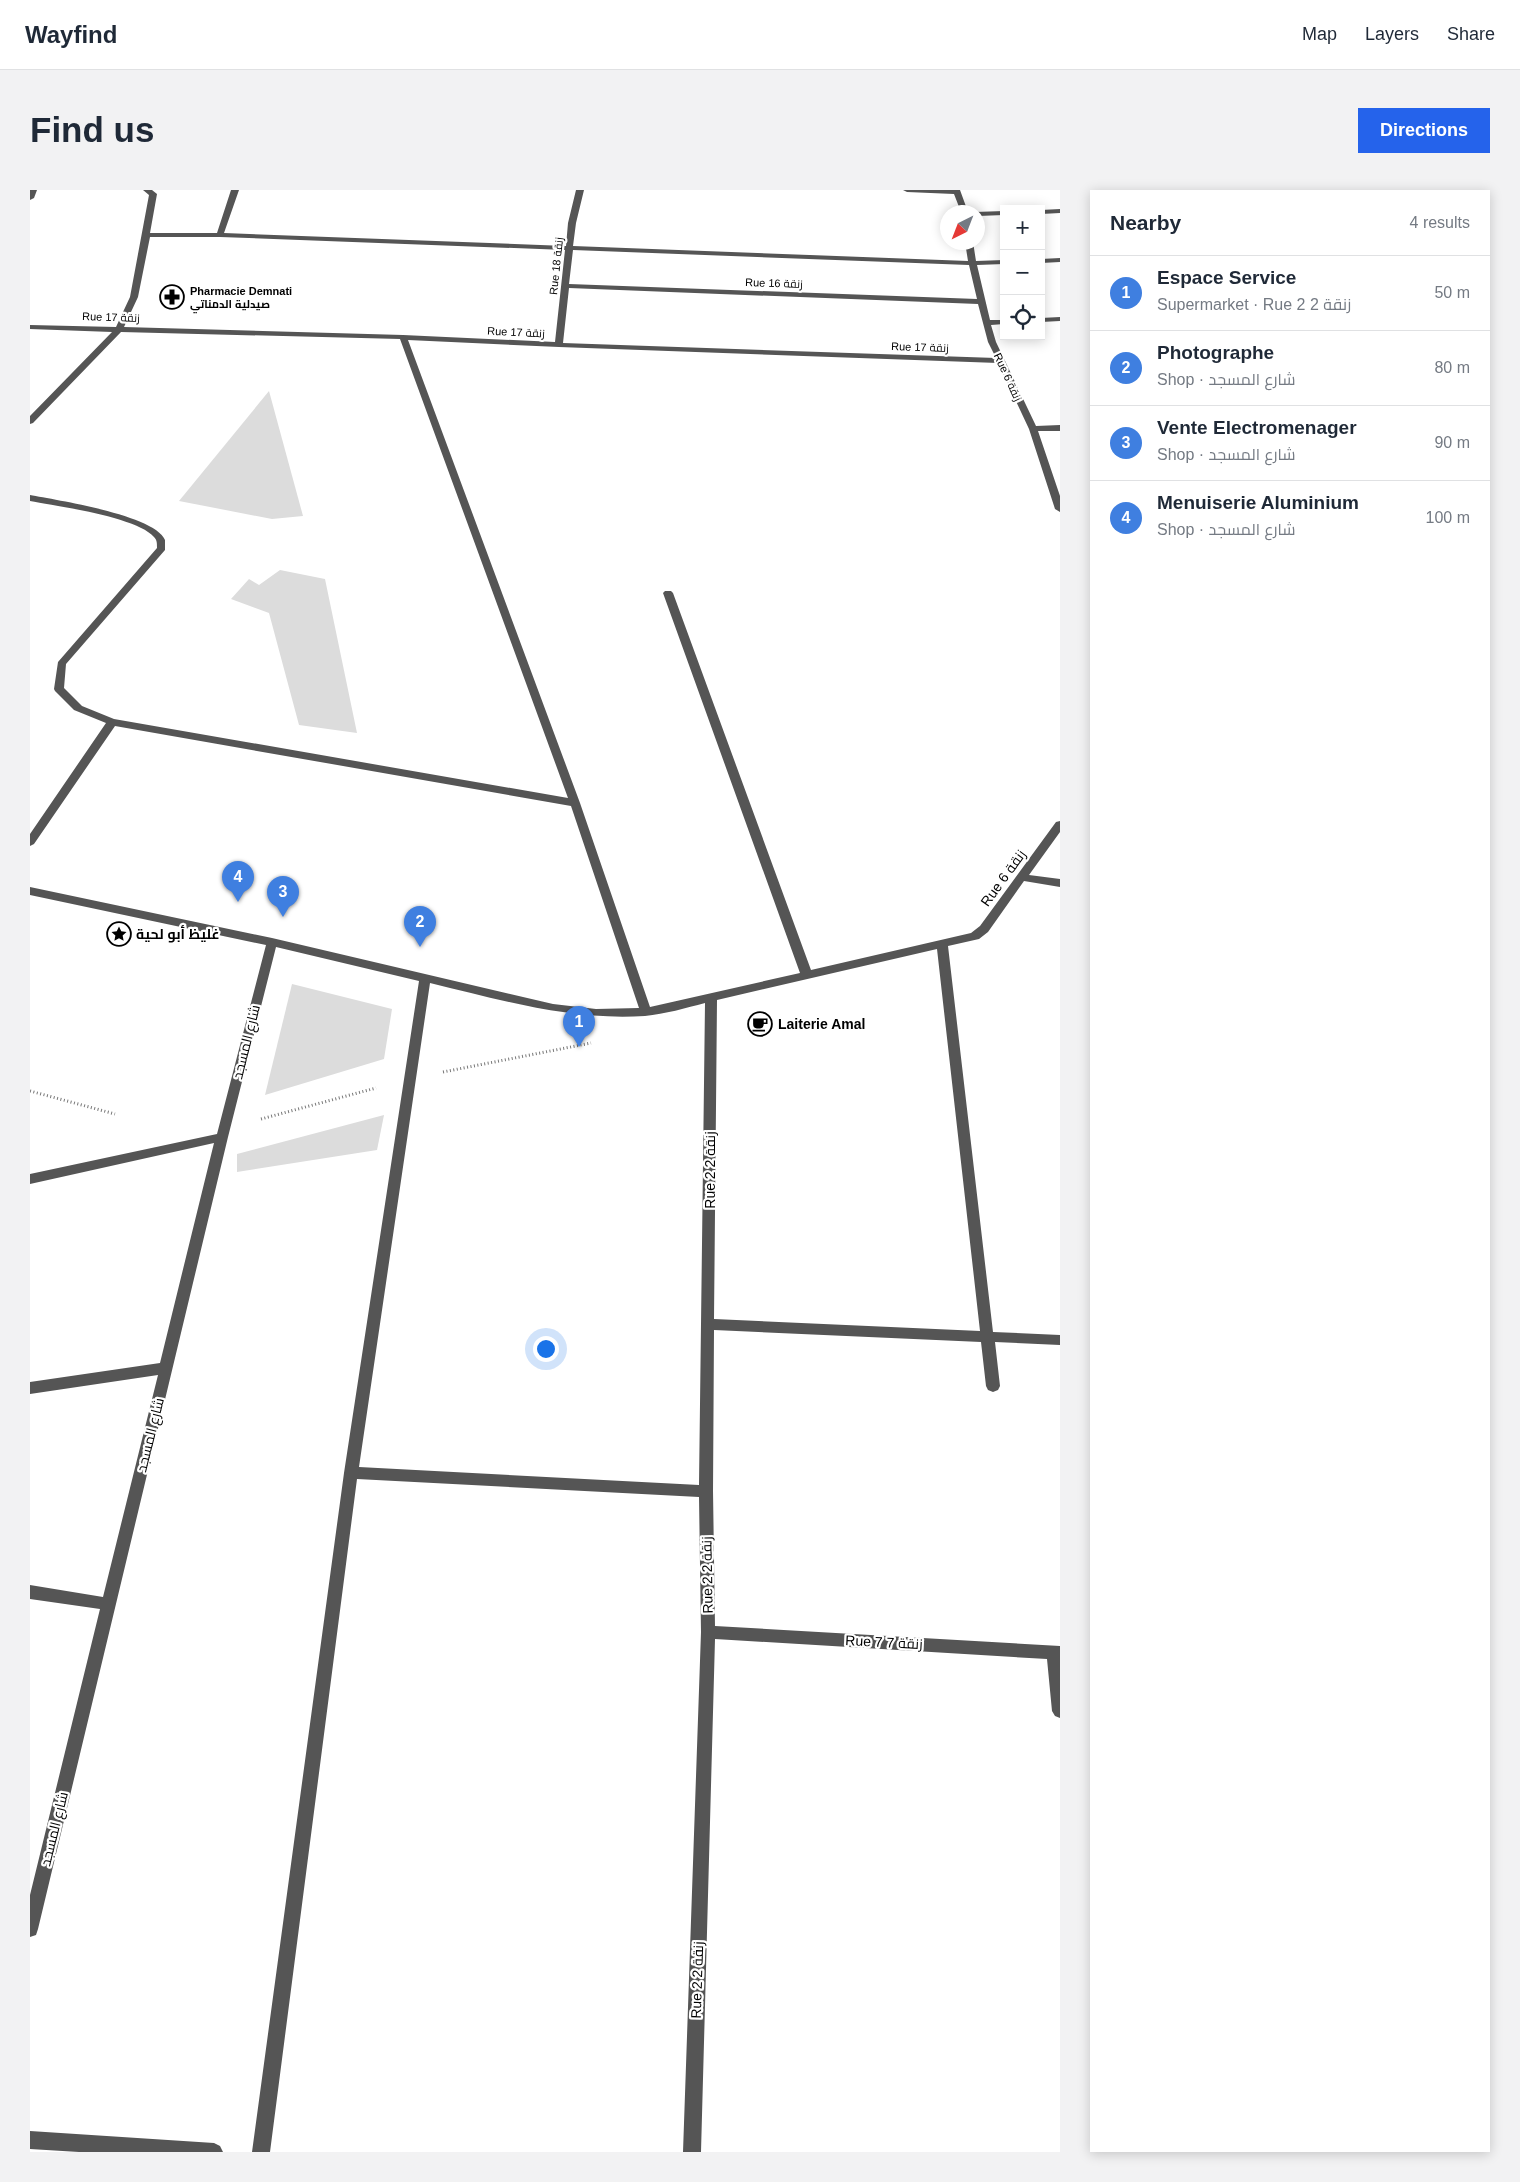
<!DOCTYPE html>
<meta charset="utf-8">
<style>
body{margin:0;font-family:Arial,Cairo,sans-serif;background:#f2f2f3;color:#1f2937}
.controls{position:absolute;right:15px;top:15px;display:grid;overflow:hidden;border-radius:0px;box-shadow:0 2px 12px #0003}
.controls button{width:45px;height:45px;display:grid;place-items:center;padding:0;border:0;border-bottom:1px solid #e0e1e3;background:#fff;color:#1f2937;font:25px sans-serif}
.compass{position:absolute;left:910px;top:15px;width:45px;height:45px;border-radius:50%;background:#fff;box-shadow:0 2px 12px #0003;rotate:222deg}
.you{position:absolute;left:515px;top:1158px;width:18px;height:18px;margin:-12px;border:4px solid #fff;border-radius:50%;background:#1a73e8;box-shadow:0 0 0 8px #1a73e833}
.badge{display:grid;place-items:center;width:32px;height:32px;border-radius:50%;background:#2563eb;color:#fff;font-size:16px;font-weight:700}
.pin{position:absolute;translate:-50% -41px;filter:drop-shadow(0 1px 2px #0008)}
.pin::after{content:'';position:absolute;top:26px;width:18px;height:15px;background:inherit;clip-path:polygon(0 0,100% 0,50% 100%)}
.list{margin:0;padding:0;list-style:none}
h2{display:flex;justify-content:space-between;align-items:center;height:65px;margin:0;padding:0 20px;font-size:21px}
h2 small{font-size:16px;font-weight:400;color:#747a83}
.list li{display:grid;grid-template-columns:32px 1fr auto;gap:15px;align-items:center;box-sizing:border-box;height:75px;padding:0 20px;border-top:1px solid #e0e1e3}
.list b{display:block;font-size:19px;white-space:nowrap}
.list p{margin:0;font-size:16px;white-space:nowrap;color:#747a83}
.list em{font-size:16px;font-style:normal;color:#747a83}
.icon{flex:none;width:28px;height:28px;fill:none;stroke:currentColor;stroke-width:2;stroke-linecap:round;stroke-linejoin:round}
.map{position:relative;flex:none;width:1030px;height:1962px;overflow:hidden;border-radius:0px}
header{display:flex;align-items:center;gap:30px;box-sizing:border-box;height:70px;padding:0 25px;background:#fff;border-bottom:1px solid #e0e1e3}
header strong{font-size:24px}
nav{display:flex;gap:28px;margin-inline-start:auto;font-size:18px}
.intro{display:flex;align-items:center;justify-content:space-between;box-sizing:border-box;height:120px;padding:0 30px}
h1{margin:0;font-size:35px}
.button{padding:12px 22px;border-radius:0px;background:#2563eb;color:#fff;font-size:18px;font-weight:700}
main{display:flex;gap:30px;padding:0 30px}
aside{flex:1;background:#fff;border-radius:0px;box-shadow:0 2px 12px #0003}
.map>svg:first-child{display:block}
</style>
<header>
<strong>Wayfind</strong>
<nav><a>Map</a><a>Layers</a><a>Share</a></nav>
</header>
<div class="intro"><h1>Find us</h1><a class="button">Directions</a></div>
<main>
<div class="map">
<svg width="1030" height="1962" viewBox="0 0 1030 1962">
<rect width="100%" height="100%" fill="#fff"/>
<g fill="#dcdcdc">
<polygon points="239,201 273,326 242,329 149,311"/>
<polygon points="250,380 295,389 327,543 269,535 239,423 201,409 219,389 229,395"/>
<polygon points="262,794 362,819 354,869 235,905"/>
<polygon points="354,925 347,960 207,982 207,964"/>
</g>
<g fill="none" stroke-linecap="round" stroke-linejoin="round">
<g stroke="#777" stroke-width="3" stroke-dasharray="1 2.5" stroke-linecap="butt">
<polyline points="413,882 561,853"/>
<polyline points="0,901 85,924"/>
<polyline points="231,929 346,898"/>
</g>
<g fill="#555" fill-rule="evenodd">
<polygon points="0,0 7,0 4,8 0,10"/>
<path d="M113 0H122L127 4 120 43H187L201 0H209L194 43 536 56 538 33 546 0H554L546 33 543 56 938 71 935 52H943L946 71 974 70V74L947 75 960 130H974V134L961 135 966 152 1006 236 1030 235V241H1008L1030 306V322L1025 319 999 239 968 173 529 157 378 150 550 613 620 817 770 783 633 403 635 401H641L643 403 781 780 941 743 950 736 1026 632 1030 631V642L999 685 1030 689V697L994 691 958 742 949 749 918 756 963 1142 1030 1145V1155L965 1152 970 1196 968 1200 963 1202 958 1200 956 1196 951 1152 684 1140 683 1301 685 1436 1030 1456V1528L1025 1526 1022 1521 1017 1469 685 1449 671 1962H653L671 1442 669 1307 327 1289 240 1962H222L314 1283 389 791 246 757 198 947 8 1739 6 1745 0 1747V1705L70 1419 0 1409V1395L73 1407 128 1185 0 1204V1192L130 1173 184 953 0 994V984L187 944 236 755 0 705V697L242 748 523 814 566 819 609 818 541 616 85 536 4 654 0 656V644L76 533 44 520 25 501 24 499 28 472 127 358C127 353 127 350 124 347 107 327 27 316 0 311V305C26 310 125 325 135 350V360L36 474 34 498 52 516 84 529 538 608 370 149 91 142 3 233 0 234V226L82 142 0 139V135L86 137 100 107 119 5ZM120 47H190L535 60 525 152 373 145 94 137 108 107ZM543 60 939 75 947 109 539 94ZM539 98 948 114 958 152 966 168 533 153ZM907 759 950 1141 684 1129 687 810ZM400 793C471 810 541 831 615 826 635 824 656 818 675 813L669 1295 329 1277Z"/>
<polygon points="873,0 930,0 938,22 931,22 924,4 877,2"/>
<polygon points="1030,19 1030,23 1011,24 1011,20"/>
<polygon points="974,21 974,25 948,26 948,22 945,22"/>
<polygon points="1030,68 1030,72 1011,73 1011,69"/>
<polygon points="1030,127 1030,131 1011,132 1011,128"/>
<polygon points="0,1941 184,1953 190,1956 193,1962 49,1962 0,1959"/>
</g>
</g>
<defs>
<g id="pharmacy-ring" transform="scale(1.25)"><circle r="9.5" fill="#fff" stroke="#000" stroke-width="1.5"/><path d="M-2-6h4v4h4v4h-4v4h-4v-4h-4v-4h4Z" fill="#000"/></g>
<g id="sight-ring" transform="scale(1.25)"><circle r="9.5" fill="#fff" stroke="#000" stroke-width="1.5"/><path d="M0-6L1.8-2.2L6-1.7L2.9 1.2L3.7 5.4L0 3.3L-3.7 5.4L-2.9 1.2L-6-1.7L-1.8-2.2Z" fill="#000"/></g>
<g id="cafe-ring" transform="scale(1.25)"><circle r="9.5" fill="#fff" stroke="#000" stroke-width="1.5"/><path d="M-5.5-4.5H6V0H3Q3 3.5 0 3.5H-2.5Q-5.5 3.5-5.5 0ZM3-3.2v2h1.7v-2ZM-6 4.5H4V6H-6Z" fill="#000"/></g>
</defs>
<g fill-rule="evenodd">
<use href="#pharmacy-ring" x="142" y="107"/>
<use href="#sight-ring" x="89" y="744"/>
<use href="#cafe-ring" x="730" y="834"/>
</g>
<g text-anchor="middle" stroke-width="4.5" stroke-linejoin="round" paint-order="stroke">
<g font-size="11" fill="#000" stroke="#fff">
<text transform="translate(526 76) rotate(-84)" y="4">Rue 18 زنقة</text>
<text transform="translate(744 93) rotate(2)" y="4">Rue 16 زنقة</text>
<text transform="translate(81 127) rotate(2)" y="4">Rue 17 زنقة</text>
<text transform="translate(486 142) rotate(3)" y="4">Rue 17 زنقة</text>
<text transform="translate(890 157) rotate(2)" y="4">Rue 17 زنقة</text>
<text transform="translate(978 187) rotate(65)" y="4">Rue 6 زنقة</text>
</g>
<g font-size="11" font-weight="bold" fill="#000" stroke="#fff" text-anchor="start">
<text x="160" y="105">Pharmacie Demnati<tspan x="160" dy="13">صيدلية الدمناتي</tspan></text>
</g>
<g font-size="14" fill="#000" stroke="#fff">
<text transform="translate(973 688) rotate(-54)" y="5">Rue 6 زنقة</text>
<text transform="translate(216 852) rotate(-76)" y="5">شارع المسجد</text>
<text transform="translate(680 980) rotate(-90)" y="5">Rue 2 زنقة 2</text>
<text transform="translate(120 1245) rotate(-76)" y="5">شارع المسجد</text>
<text transform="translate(677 1385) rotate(-91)" y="5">Rue 2 زنقة 2</text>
<text transform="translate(854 1452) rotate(3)" y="5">Rue 7 زنقة 7</text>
<text transform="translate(24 1639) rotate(-76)" y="5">شارع المسجد</text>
<text transform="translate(667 1790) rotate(-88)" y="5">Rue 2 زنقة 2</text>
</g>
<g font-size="14" font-weight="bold" fill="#000" stroke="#fff" text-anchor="start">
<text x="106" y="749">غليظ أبو لحية</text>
<text x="748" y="839">Laiterie Amal</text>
</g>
</g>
</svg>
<div class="controls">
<button>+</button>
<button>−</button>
<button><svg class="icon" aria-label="locate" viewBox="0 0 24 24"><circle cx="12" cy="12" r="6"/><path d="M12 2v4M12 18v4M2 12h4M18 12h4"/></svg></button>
</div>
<svg class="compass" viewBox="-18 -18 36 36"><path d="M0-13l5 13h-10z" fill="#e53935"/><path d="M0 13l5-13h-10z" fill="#747a83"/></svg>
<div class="you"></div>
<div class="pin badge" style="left:549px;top:857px;background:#3f7fe0">1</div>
<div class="pin badge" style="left:390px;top:757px;background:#3f7fe0">2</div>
<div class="pin badge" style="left:253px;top:727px;background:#3f7fe0">3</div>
<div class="pin badge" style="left:208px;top:712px;background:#3f7fe0">4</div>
</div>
<aside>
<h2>Nearby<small>4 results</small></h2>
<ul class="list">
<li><span class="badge" style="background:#3f7fe0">1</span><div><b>Espace Service</b><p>Supermarket · Rue 2 زنقة 2</p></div><em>50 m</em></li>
<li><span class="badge" style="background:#3f7fe0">2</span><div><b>Photographe</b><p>Shop · شارع المسجد</p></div><em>80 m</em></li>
<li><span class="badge" style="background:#3f7fe0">3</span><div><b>Vente Electromenager</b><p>Shop · شارع المسجد</p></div><em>90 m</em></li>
<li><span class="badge" style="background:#3f7fe0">4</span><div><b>Menuiserie Aluminium</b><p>Shop · شارع المسجد</p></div><em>100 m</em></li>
</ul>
</aside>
</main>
